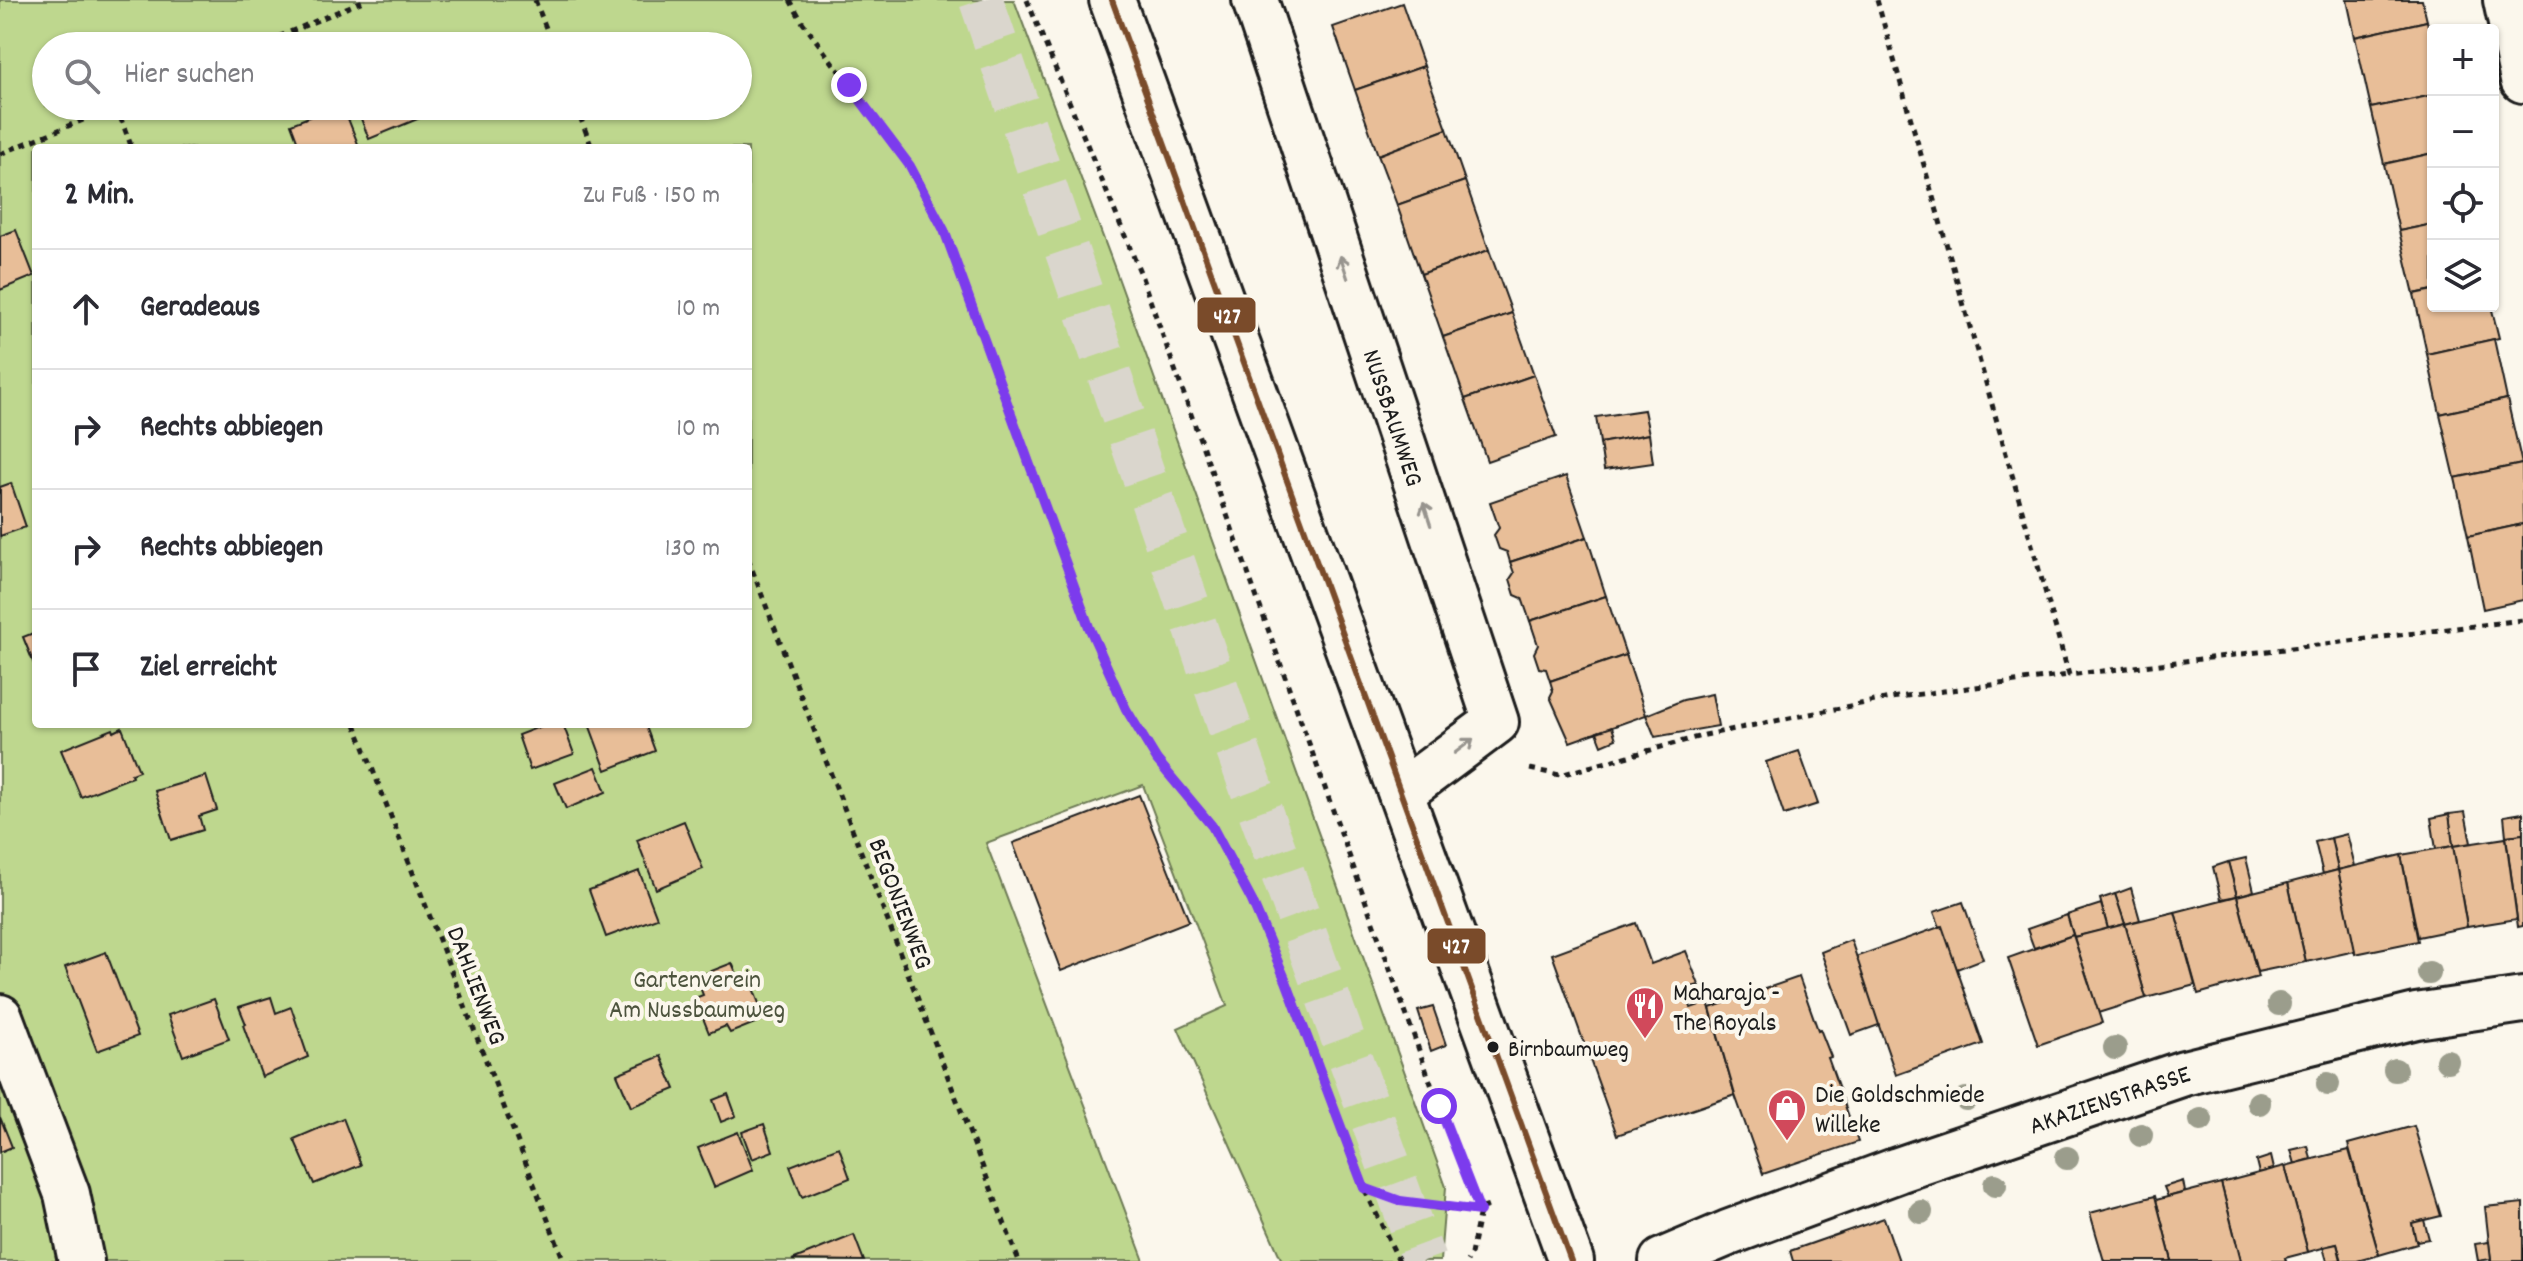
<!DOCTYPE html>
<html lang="de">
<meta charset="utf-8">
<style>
body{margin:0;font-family:Dekko,sans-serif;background:#f2f2f3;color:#2b2b33}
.controls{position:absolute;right:24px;top:24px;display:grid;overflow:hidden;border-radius:8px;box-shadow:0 2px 6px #0004}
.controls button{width:72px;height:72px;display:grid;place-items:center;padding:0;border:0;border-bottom:2px solid #e1e1e2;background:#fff;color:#2b2b33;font:40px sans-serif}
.stop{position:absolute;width:24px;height:24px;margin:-18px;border:6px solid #7c3aed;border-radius:50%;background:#fff}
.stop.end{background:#7c3aed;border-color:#fff;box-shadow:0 2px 8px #0008}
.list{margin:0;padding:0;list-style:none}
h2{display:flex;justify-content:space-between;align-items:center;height:104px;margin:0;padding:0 32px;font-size:34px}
h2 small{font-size:26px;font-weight:400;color:#7c7c81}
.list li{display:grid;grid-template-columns:52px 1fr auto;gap:24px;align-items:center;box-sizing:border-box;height:120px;padding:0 32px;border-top:2px solid #e1e1e2}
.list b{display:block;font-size:30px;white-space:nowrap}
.list em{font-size:26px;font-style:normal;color:#7c7c81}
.icon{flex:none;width:44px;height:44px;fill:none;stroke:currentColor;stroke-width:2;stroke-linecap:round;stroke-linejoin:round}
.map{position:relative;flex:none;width:2523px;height:1261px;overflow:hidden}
.search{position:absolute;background:#fff;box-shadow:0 2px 6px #0004;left:32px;top:32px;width:720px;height:88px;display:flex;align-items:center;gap:20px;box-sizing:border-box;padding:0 28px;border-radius:44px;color:#7c7c81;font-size:30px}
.panel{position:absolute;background:#fff;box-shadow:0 2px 6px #0004;left:32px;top:144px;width:720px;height:584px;border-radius:8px}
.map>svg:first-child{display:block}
</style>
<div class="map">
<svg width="2523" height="1261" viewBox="0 0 2523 1261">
<rect width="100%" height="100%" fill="#fbf7ec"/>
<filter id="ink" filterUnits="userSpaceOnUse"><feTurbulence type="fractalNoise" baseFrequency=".0125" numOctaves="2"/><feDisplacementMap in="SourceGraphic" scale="16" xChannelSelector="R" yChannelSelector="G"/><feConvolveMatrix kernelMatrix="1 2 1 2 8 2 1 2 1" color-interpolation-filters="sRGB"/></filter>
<g filter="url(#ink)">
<path fill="#bed78e" stroke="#6d7a55" stroke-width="2" fill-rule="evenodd" d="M0 0H1014L1115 269 1446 1187 1440 1261H1282L1178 1028 1227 1006 1143 785 986 843 1144 1261H0ZM46 46H738V106H46ZM36 148H748V724H36Z"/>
<g fill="#e8be98" stroke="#1c1c1c" stroke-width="2">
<polygon points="2347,0 2422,0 2427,21 2355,37"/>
<polygon points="1402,3 1424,66 1355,90 1333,27"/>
<polygon points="2427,21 2433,49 2433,95 2371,108 2355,37"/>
<polygon points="1424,66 1447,129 1378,155 1355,90"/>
<polygon points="2433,95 2433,153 2384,164 2371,108"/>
<polygon points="330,106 343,106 358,144 349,148 300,148 291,124 309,117 307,114"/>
<polygon points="356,106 415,106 420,118 369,139"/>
<polygon points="1447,129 1465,181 1397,205 1378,155"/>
<polygon points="2433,153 2433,224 2399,231 2384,164"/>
<polygon points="1465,181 1489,250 1421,274 1397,205"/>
<polygon points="2433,224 2433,290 2414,294 2399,231"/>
<polygon points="16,230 34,276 0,290 0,236"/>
<polygon points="1489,250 1512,313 1443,337 1421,274"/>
<polygon points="2433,290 2433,306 2491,306 2499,338 2427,354 2414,294"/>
<polygon points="1512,313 1534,375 1465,399 1443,337"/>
<polygon points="2494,339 2507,399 2440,414 2427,354"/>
<polygon points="1534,375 1556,437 1487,461 1465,399"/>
<polygon points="2507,399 2522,464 2455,478 2440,414"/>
<polygon points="1644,410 1649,434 1600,443 1596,417"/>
<polygon points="1649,434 1653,463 1604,470 1600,443"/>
<polygon points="2522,464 2523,524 2468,536 2455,478"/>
<polygon points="1566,476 1587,537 1510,562 1507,552 1499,549 1494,535 1499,528 1490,502"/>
<polygon points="11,483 26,527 0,536 0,487"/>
<polygon points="2523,524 2523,600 2483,609 2468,536"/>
<polygon points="1587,537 1606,596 1530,621 1522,598 1515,595 1510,579 1514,573 1510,562"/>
<polygon points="1606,596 1626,655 1550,681 1546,669 1539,668 1534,653 1538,645 1530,621"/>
<polygon points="36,632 36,669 23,637"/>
<polygon points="1626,655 1646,715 1570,742 1550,697 1553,691 1550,681"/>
<polygon points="1712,694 1718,726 1655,737 1646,715 1683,700"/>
<polygon points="547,724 563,724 574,754 530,770 518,735"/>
<polygon points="589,724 645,724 655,751 606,770"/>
<polygon points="1612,727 1616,739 1602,745 1597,732"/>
<polygon points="122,728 139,771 131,774 132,777 81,797 61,750 113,729 114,732"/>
<polygon points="1799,751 1818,804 1784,815 1766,762"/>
<polygon points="596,767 606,792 566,809 555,783"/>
<polygon points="206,776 217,810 199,816 203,830 171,840 155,791"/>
<polygon points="1139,795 1189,921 1061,971 1013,843"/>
<polygon points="2465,812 2471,843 2453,846 2449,814"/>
<polygon points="2523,813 2523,834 2506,836 2504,816"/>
<polygon points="2449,814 2453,846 2436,849 2431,818"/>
<polygon points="684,821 703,869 656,889 637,840"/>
<polygon points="2347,834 2355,866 2338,870 2331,838"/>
<polygon points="2523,834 2523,926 2518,927 2506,836"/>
<polygon points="2331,838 2338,870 2323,874 2315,842"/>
<polygon points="2506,838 2517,919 2467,927 2453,846"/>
<polygon points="2453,846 2467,927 2418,937 2401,855"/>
<polygon points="2401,855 2418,941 2355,954 2338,870"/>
<polygon points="2246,858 2254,891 2237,896 2228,862"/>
<polygon points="2228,862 2237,896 2221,899 2213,867"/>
<polygon points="2338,870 2355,951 2306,962 2288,883"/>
<polygon points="639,871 657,918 606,937 589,890"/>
<polygon points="2288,883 2306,962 2257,972 2237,896"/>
<polygon points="2131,888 2140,920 2125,924 2115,894"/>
<polygon points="2115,894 2125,924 2108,929 2100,899"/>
<polygon points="2237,896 2258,977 2198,994 2175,912"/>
<polygon points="1963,902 1983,959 1957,969 1934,912"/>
<polygon points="2101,904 2108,929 2074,937 2067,915"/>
<polygon points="2175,912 2195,985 2146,998 2125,924"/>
<polygon points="2067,915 2073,935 2034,948 2027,929"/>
<polygon points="1636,923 1651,964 1686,951 1699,985 1684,989 1691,1008 1708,1002 1735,1095 1617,1135 1552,954"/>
<polygon points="2125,924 2146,998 2098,1013 2074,937"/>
<polygon points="1942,926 1983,1044 1896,1075 1855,957"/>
<polygon points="2073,935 2102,1023 2038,1045 2008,958"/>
<polygon points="1851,940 1879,1025 1851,1035 1821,952"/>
<polygon points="106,952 138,1036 97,1051 65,967"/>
<polygon points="732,963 740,981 749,978 765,1019 730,1033 726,1026 709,1033 695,998 703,995 696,977"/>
<polygon points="1799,977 1818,1030 1820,1029 1831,1057 1828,1058 1858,1142 1763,1174 1735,1095 1710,1008"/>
<polygon points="271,997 276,1013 291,1007 308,1057 262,1077 243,1025 246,1024 239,1007"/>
<polygon points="214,999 229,1039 183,1056 168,1015"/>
<polygon points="1433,1007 1446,1045 1431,1051 1418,1011"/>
<polygon points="661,1056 675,1089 631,1107 617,1074"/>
<polygon points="728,1094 736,1116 721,1122 713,1100"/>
<polygon points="0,1117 12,1147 0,1152"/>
<polygon points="343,1118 361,1165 314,1184 294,1139"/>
<polygon points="764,1124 773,1151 752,1159 742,1132"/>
<polygon points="2414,1126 2441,1216 2412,1223 2417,1244 2379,1255 2348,1144"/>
<polygon points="738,1132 753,1170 714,1187 698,1148"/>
<polygon points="2308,1146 2311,1159 2295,1164 2291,1150"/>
<polygon points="839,1147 850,1178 802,1197 790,1166"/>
<polygon points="2349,1150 2379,1255 2357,1261 2342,1261 2337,1244 2308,1252 2285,1166"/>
<polygon points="2271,1156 2274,1169 2259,1173 2256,1161"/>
<polygon points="2285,1166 2308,1252 2285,1258 2286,1261 2241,1261 2221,1183"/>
<polygon points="2183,1181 2185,1192 2168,1197 2164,1187"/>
<polygon points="2221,1183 2241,1261 2172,1261 2156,1200"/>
<polygon points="2155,1196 2172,1261 2104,1261 2090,1213"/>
<polygon points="2523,1203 2523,1261 2491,1261 2485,1207"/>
<polygon points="1884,1218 1899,1261 1793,1261 1790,1251"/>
<polygon points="2424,1220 2429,1239 2416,1241 2412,1223"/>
<polygon points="854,1235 864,1261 792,1260"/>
<polygon points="2489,1242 2491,1259 2478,1261 2475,1244"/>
<polygon points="2337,1244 2341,1260 2327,1261 2323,1247"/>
</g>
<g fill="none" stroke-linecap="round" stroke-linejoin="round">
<polyline stroke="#dad6cd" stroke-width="44" stroke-dasharray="44 22" stroke-linecap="butt" points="981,0 1232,734 1424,1261"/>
<g stroke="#1c1c1c" stroke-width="50">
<g id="minor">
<polyline points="1112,0 1571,1261"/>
<path id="s1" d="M1255 0 1496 722 1401 793"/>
<polyline points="2506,0 2523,80"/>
<polyline points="0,1017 67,1194 81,1261"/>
<path id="s2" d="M1662 1261 1728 1233 1898 1170 2184 1073 2416 1016 2523 1000"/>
</g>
</g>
<g stroke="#1c1c1c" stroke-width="5" stroke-dasharray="6 6" stroke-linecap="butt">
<polyline points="535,0 553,46"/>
<polyline points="790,0 803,23 910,166 944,230 1089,627 1126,709 1157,760 1212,826 1252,901 1286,981 1364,1188 1399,1261"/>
<polyline points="1027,0 1140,272 1439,1106 1480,1211 1471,1254 1467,1261"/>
<polyline points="1877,0 2069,675 2523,620"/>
<polyline points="257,46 365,0"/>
<polyline points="116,106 132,148"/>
<polyline points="576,106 592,148"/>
<polyline points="0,154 117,106"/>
<polyline points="748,559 1019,1261"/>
<polyline points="355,724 564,1261"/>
<polyline points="1530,769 1560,775 1705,735 1890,698 2069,675"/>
<path d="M1365 1188C1393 1200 1464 1218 1491 1205"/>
</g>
<use href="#minor" stroke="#fbf7ec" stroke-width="44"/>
<g stroke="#fbf7ec" stroke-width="12">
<polyline id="bus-1" points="1112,0 1571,1261"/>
</g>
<use href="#bus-1" stroke="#7a4b2a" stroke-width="6"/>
</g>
<g fill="#9b9d8c">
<circle cx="2429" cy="973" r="12"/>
<circle cx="2279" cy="1004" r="12"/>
<circle cx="2115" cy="1048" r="12"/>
<circle cx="2447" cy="1061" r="12"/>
<circle cx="2395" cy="1070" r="12"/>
<circle cx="2328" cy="1084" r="12"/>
<circle cx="1966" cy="1099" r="12"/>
<circle cx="2259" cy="1103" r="12"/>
<circle cx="2201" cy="1120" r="12"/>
<circle cx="2141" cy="1135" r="12"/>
<circle cx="2067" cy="1158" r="12"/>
<circle cx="1995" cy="1185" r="12"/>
<circle cx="1921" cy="1212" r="12"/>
</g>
<defs><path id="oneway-shaft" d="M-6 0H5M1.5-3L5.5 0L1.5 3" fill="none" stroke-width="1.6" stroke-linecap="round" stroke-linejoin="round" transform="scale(2)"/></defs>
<g stroke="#97948e">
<use href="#oneway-shaft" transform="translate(1344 267) rotate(-108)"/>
<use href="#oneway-shaft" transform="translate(1427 514) rotate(-108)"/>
<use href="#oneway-shaft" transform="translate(1464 746) rotate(-37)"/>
</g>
</g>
<g fill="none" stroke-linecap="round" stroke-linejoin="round" filter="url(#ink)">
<polyline stroke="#7c3aed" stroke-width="10" points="849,85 910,166 944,230 1089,627 1126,709 1157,760 1212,826 1252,901 1286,981 1364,1188 1400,1201 1480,1211 1439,1106"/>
</g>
<defs>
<g id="restaurant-pin" transform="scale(2)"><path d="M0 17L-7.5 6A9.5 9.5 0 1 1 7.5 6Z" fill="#d1495b" stroke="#fbf7ec"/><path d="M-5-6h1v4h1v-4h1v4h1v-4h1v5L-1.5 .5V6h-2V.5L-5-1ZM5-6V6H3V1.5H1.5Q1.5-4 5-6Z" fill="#fff"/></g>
<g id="shop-pin" transform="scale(2)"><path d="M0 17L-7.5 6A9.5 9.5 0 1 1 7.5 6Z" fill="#d1495b" stroke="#fbf7ec"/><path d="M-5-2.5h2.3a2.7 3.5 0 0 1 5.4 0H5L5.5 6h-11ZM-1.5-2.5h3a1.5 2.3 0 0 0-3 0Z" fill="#fff"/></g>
</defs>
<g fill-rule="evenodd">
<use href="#restaurant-pin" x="1645" y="1006"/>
<use href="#shop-pin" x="1787" y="1108"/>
</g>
<circle fill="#1c1c1c" stroke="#fbf7ec" stroke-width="3" cx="1493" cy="1047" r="7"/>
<g text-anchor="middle" stroke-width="8" stroke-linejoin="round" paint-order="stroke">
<g font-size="24" fill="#1c1c1c" stroke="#fbf7ec" text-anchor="start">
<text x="1508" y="1056">Birnbaumweg</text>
</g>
<g font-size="26" fill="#1c1c1c" stroke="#fbf7ec">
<text dy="9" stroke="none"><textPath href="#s1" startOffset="440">NUSSBAUMWEG</textPath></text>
<text transform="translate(902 903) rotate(69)" y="9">BEGONIENWEG</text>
<text transform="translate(478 985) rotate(69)" y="9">DAHLIENWEG</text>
<text dy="9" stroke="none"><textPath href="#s2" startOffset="476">AKAZIENSTRASSE</textPath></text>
</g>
<g font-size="26" fill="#4d543e" stroke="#fbf7ec">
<text x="697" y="987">Gartenverein<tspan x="697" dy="30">Am Nussbaumweg</tspan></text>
</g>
<g font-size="26" fill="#1c1c1c" stroke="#fbf7ec" text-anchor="start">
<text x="1673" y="1000">Maharaja -<tspan x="1673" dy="30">The Royals</tspan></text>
<text x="1815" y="1102">Die Goldschmiede<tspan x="1815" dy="30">Willeke</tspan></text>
</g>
</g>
<g stroke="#fbf7ec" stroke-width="3">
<rect x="1196" y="296" width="61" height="38" rx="8" fill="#7a4b2a"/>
<rect x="1426" y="927" width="61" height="38" rx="8" fill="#7a4b2a"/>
</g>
<g font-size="22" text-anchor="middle" font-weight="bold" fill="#fff">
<text x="1227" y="323">427</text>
<text x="1456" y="953">427</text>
</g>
</svg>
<div class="controls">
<button>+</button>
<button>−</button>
<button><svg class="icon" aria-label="locate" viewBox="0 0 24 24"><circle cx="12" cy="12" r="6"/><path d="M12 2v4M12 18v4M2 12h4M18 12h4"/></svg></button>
<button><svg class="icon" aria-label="layers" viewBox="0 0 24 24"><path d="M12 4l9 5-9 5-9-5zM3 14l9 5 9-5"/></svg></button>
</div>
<div class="stop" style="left:1439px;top:1106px"></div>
<div class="stop end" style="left:849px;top:85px"></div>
<div class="search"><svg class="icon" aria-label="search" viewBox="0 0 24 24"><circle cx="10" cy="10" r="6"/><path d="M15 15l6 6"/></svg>Hier suchen</div>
<section class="panel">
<h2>2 Min.<small>Zu Fuß · 150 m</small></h2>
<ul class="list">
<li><svg class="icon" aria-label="ahead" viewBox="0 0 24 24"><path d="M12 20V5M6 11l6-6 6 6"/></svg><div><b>Geradeaus</b></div><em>10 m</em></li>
<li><svg class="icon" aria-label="right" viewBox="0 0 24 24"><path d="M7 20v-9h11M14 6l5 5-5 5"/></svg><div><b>Rechts abbiegen</b></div><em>10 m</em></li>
<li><svg class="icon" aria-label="right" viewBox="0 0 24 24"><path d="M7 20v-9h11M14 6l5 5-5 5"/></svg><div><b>Rechts abbiegen</b></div><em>130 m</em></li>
<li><svg class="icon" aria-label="arrive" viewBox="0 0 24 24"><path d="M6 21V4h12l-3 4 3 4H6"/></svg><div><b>Ziel erreicht</b></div></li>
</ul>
</section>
</div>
